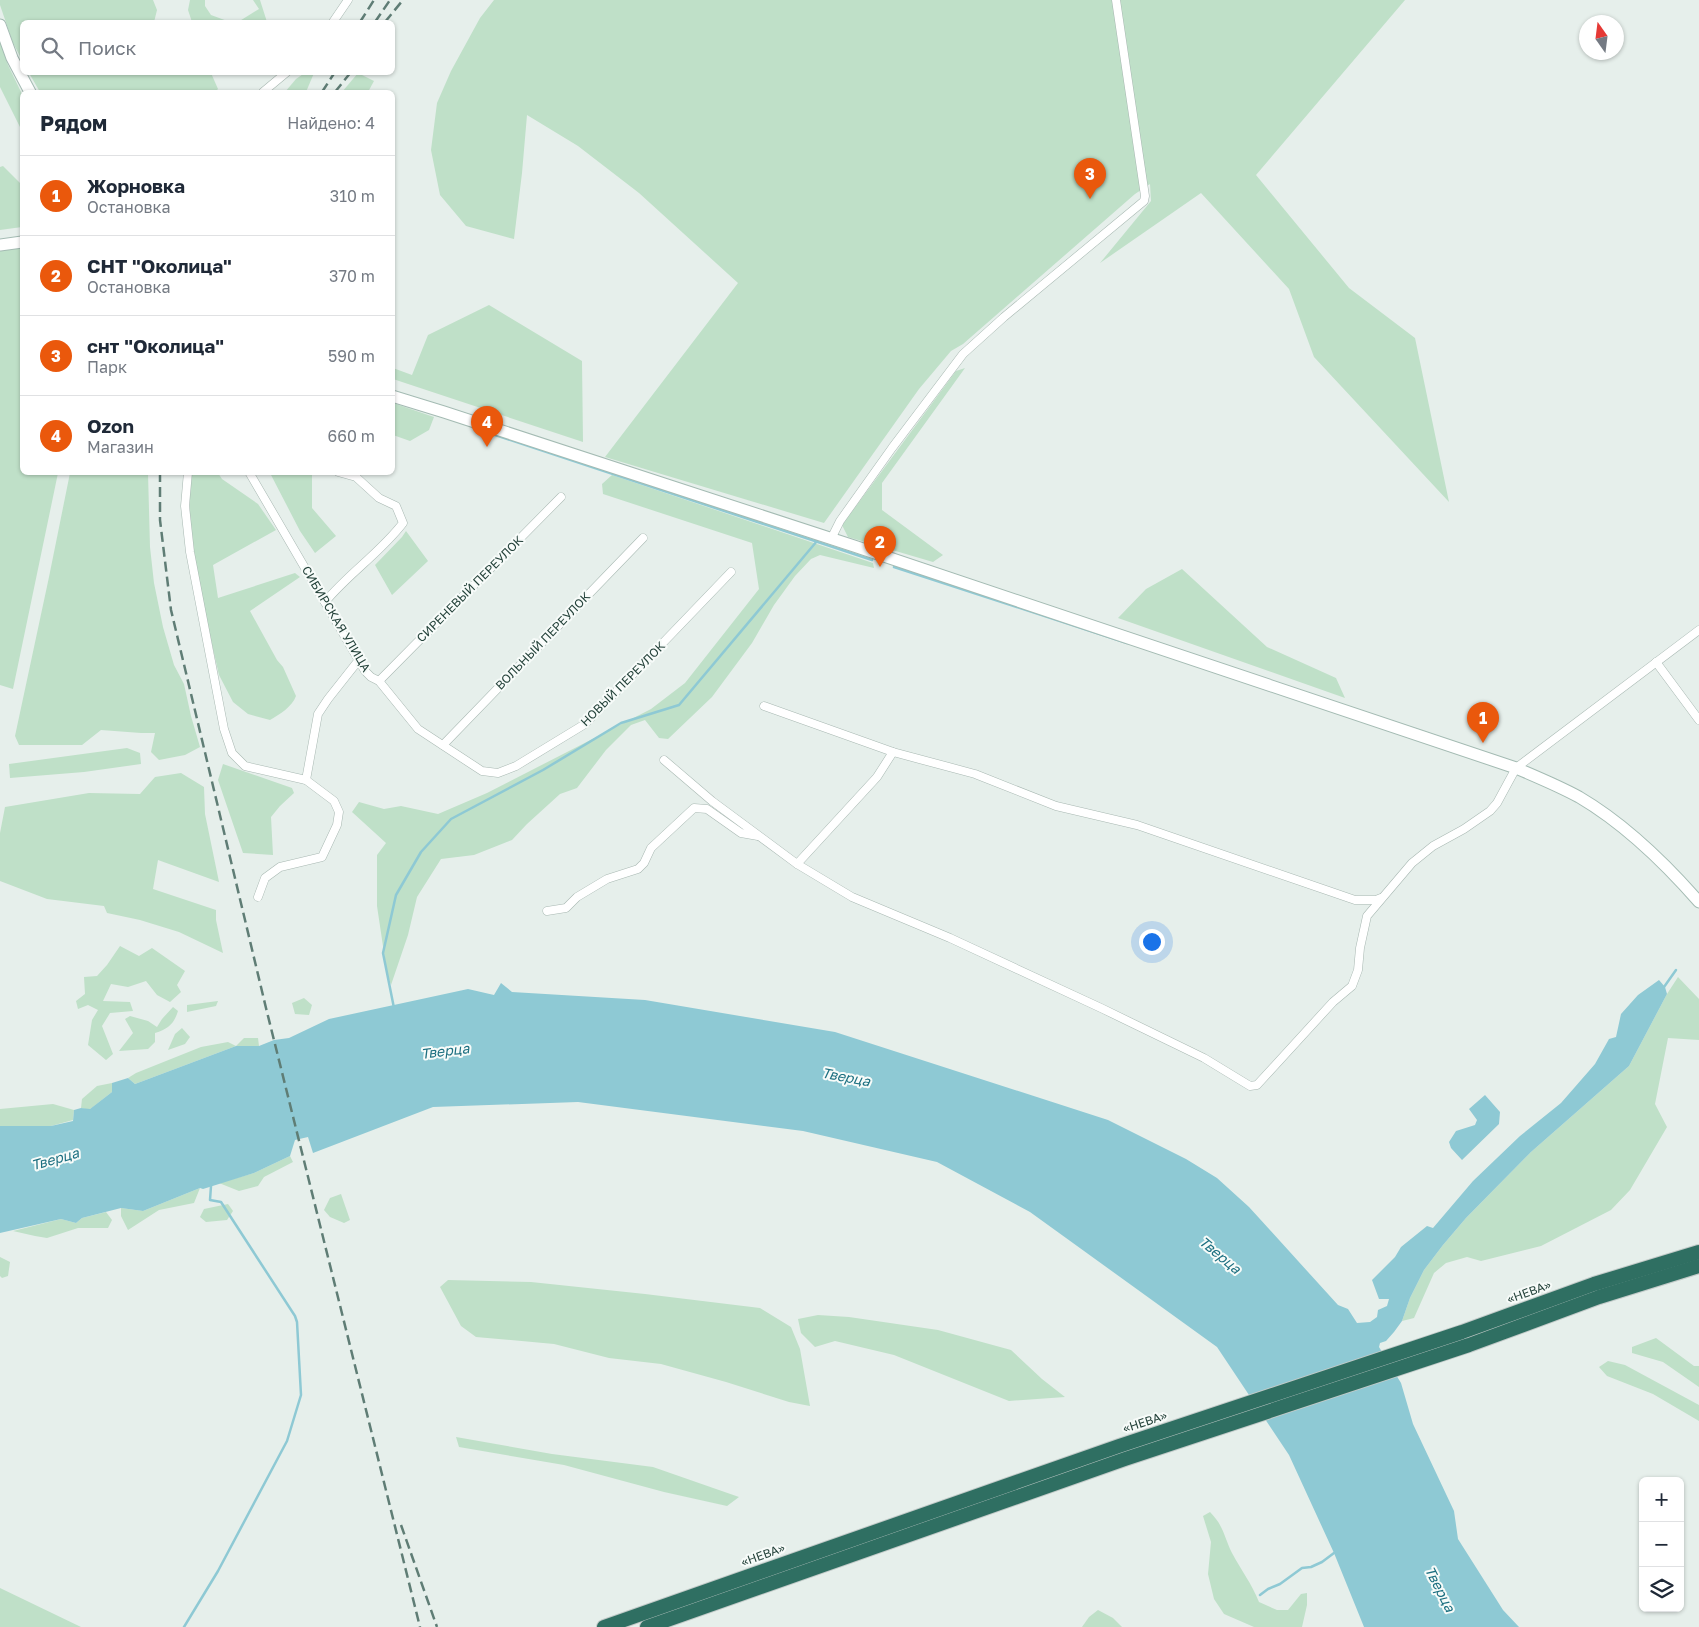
<!DOCTYPE html>
<html lang="ru">
<meta charset="utf-8">
<style>
body{margin:0;font-family:"Golos Text",sans-serif;background:#f6f6f7;color:#1f2937}
.controls{position:absolute;right:15px;bottom:15px;display:grid;overflow:hidden;border-radius:8px;box-shadow:0 1px 4px #0004}
.controls button{width:45px;height:45px;display:grid;place-items:center;padding:0;border:0;border-bottom:1px solid #e0e1e3;background:#fff;color:#1f2937;font:25px sans-serif}
.compass{position:absolute;left:1579px;top:15px;width:45px;height:45px;border-radius:50%;background:#fff;box-shadow:0 1px 4px #0004;rotate:346deg}
.you{position:absolute;left:1151px;top:941px;width:18px;height:18px;margin:-12px;border:4px solid #fff;border-radius:50%;background:#1a73e8;box-shadow:0 0 0 8px #1a73e833}
.badge{display:grid;place-items:center;width:32px;height:32px;border-radius:50%;background:#ea580c;color:#fff;font-size:16px;font-weight:700}
.pin{position:absolute;translate:-50% -41px;filter:drop-shadow(0 1px 2px #0008)}
.pin::after{content:'';position:absolute;top:26px;width:18px;height:15px;background:inherit;clip-path:polygon(0 0,100% 0,50% 100%)}
.list{margin:0;padding:0;list-style:none}
h2{display:flex;justify-content:space-between;align-items:center;height:65px;margin:0;padding:0 20px;font-size:21px}
h2 small{font-size:16px;font-weight:400;color:#747a83}
.list li{display:grid;grid-template-columns:32px 1fr auto;gap:15px;align-items:center;box-sizing:border-box;height:80px;padding:0 20px;border-top:1px solid #e0e1e3}
.list b{display:block;font-size:19px;white-space:nowrap}
.list p{margin:0;font-size:16px;white-space:nowrap;color:#747a83}
.list em{font-size:16px;font-style:normal;color:#747a83}
.icon{flex:none;width:28px;height:28px;fill:none;stroke:currentColor;stroke-width:2;stroke-linecap:round;stroke-linejoin:round}
.map{position:relative;flex:none;width:1699px;height:1627px;overflow:hidden}
.search{position:absolute;background:#fff;box-shadow:0 1px 4px #0004;left:20px;top:20px;width:375px;height:55px;display:flex;align-items:center;gap:12px;box-sizing:border-box;padding:0 18px;border-radius:8px;color:#747a83;font-size:19px}
.panel{position:absolute;background:#fff;box-shadow:0 1px 4px #0004;left:20px;top:90px;width:375px;height:385px;border-radius:8px}
.map>svg:first-child{display:block}
</style>
<div class="map">
<svg width="1699" height="1627" viewBox="0 0 1699 1627">
<rect width="100%" height="100%" fill="#e6efeb"/>
<g fill="#bfe0c8">
<polygon points="0,0 153,0 157,10 154,22 22,22 22,60 13,43 0,5"/>
<polygon points="190,0 205,0 205,6 211,15 230,22 192,22 188,10"/>
<polygon points="253,0 260,0 267,22 238,22 259,9"/>
<polygon points="494,0 1405,0 1256,175 1349,288 1415,338 1449,502 1314,357 1289,289 1201,193 1100,263 1151,201 1150,184 1135,194 963,344 951,351 919,389 824,523 605,457 738,283 639,193 578,146 527,115 522,173 514,239 466,226 440,195 431,150 437,103 451,71 480,18"/>
<polygon points="0,41 8,65 22,94 22,131 0,87"/>
<polygon points="306,72 314,73 306,92 285,92 296,79"/>
<polygon points="29,73 211,73 218,89 215,92 40,92"/>
<polygon points="358,73 374,81 368,92 342,92"/>
<polygon points="3,166 22,185 22,227 0,230 0,167"/>
<polygon points="22,246 22,472 58,473 13,689 0,685 0,249"/>
<polygon points="489,305 582,361 583,442 393,379 393,368 412,375 428,335"/>
<polygon points="965,368 882,483 882,510 943,555 933,562 848,537 842,525 956,371"/>
<polygon points="393,403 434,417 429,430 410,441 393,435"/>
<polygon points="70,473 148,473 150,547 154,583 163,627 174,665 184,684 191,716 200,747 185,755 159,760 151,752 155,733 141,733 101,730 82,745 19,745 15,736 49,577"/>
<path d="M192 473H218L222 479 258 504 276 530 213 565 218 598 295 573 300 577 250 611 277 660 283 667 296 696C292 707 280 714 270 720L248 714 233 702 219 675 208 627 191 539 189 487Z"/>
<polygon points="270,473 312,473 312,508 336,536 315,553 300,531"/>
<polygon points="612,475 873,563 874,568 820,555 811,559 795,576 774,605 752,643 712,697 668,739 659,738 645,720 631,725 606,750 577,788 560,794 527,824 512,840 474,855 441,859 417,897 408,935 391,985 387,973 377,906 377,855 386,843 352,812 359,802 384,809 401,806 438,814 487,793 651,709 685,683 759,589 752,543 603,494 602,484"/>
<polygon points="406,531 428,561 392,595 375,565 402,537"/>
<polygon points="1182,569 1267,647 1336,678 1345,698 1118,618 1146,589"/>
<polygon points="127,748 140,753 141,764 84,772 10,778 9,764"/>
<polygon points="223,764 292,788 294,793 280,806 271,817 273,855 243,853 218,780"/>
<polygon points="181,773 204,787 205,814 219,882 158,860 153,889 216,910 216,920 223,953 179,932 140,920 107,913 104,906 47,899 0,881 0,833 5,807 89,793 140,794 155,777"/>
<polygon points="120,946 139,956 152,948 185,971 177,985 181,992 170,1002 157,995 146,981 128,987 111,984 103,1001 130,1002 133,1011 110,1013 102,1026 113,1054 106,1060 88,1045 92,1020 98,1010 88,1005 78,1009 76,1001 85,994 84,977 97,976 107,965"/>
<polygon points="1678,977 1699,999 1699,1040 1668,1038 1655,1104 1667,1127 1630,1190 1611,1210 1541,1246 1481,1261 1467,1257 1446,1263 1434,1273 1414,1318 1402,1321 1410,1298 1424,1270 1443,1245 1466,1218 1531,1152 1629,1066 1667,994"/>
<polygon points="304,998 312,1005 309,1015 295,1014 292,1003"/>
<polygon points="218,1001 216,1006 187,1012 187,1005"/>
<path d="M173 1007 178 1011C174 1024 168 1029 155 1033V1042L148 1049 119 1051 133 1033 125 1019 130 1016 148 1021 157 1027 162 1019Z"/>
<polygon points="182,1028 190,1037 185,1044 168,1050 175,1034"/>
<polygon points="244,1038 258,1038 259,1046 236,1046 135,1084 128,1078 136,1073 201,1047 228,1042 236,1046"/>
<polygon points="112,1083 112,1092 89,1110 81,1108 82,1099 97,1086"/>
<polygon points="53,1104 74,1110 73,1120 51,1126 0,1126 0,1109"/>
<polygon points="290,1156 293,1162 264,1177 258,1186 239,1191 219,1183 254,1173"/>
<polygon points="200,1188 194,1203 159,1210 128,1230 121,1216 121,1208 143,1211"/>
<polygon points="341,1194 350,1220 344,1223 330,1217 324,1210 330,1198"/>
<polygon points="228,1204 233,1211 227,1220 206,1222 200,1217 204,1209"/>
<polygon points="106,1212 112,1220 108,1228 78,1228 47,1238 35,1236 13,1231 61,1219 76,1223 82,1218"/>
<polygon points="0,1257 10,1262 8,1276 2,1278 0,1276"/>
<polygon points="448,1280 531,1282 645,1294 760,1308 791,1327 800,1349 810,1406 789,1402 726,1382 661,1364 609,1358 554,1344 476,1337 461,1326 440,1287"/>
<polygon points="818,1315 849,1317 938,1330 1011,1350 1042,1379 1065,1397 1009,1401 894,1355 835,1341 815,1347 801,1333 798,1319"/>
<polygon points="1656,1338 1694,1366 1699,1366 1699,1387 1663,1362 1632,1353 1632,1347"/>
<polygon points="1608,1361 1625,1365 1699,1405 1699,1421 1653,1394 1607,1376 1599,1367"/>
<polygon points="456,1437 552,1454 653,1467 739,1497 727,1506 664,1492 564,1465 459,1447"/>
<path d="M1210 1512C1224 1526 1224 1537 1232 1553 1241 1570 1252 1584 1259 1602L1277 1610H1288L1301 1594 1307 1593V1605L1302 1627H1254L1224 1614 1214 1599 1208 1574 1211 1542 1203 1516Z"/>
<polygon points="0,1588 81,1627 0,1627"/>
<polygon points="1098,1610 1113,1618 1122,1627 1082,1627 1089,1617"/>
</g>
<g fill="#8ec9d4">
<polygon points="1659,980 1665,987 1667,994 1629,1066 1531,1152 1466,1218 1443,1245 1424,1270 1410,1298 1402,1321 1394,1332 1386,1341 1380,1343 1379,1347 1401,1383 1413,1424 1454,1511 1458,1539 1503,1610 1519,1627 1364,1627 1334,1553 1289,1455 1217,1347 1030,1212 937,1162 803,1131 578,1102 433,1107 313,1153 308,1137 295,1140 290,1156 254,1173 203,1189 200,1188 143,1211 121,1208 82,1218 76,1223 61,1219 0,1233 0,1126 51,1126 73,1121 74,1110 81,1108 90,1109 112,1092 112,1083 128,1078 135,1084 236,1046 259,1046 274,1040 289,1038 329,1019 468,989 494,995 501,983 512,992 645,1000 835,1032 1108,1120 1186,1159 1217,1178 1249,1207 1338,1305 1348,1309 1357,1323 1370,1322 1377,1317 1378,1310 1387,1306 1389,1299 1379,1299 1372,1280 1395,1257 1401,1247 1427,1226 1433,1228 1473,1181 1520,1136 1561,1103 1595,1064 1609,1039 1616,1037 1621,1014 1638,995"/>
<polygon points="1485,1095 1500,1112 1499,1124 1462,1160 1451,1148 1449,1142 1456,1131 1475,1125 1477,1120 1469,1109"/>
</g>
<g fill="none" stroke-linecap="round" stroke-linejoin="round">
<g stroke="#8ec9d4" stroke-width="2.5">
<polyline points="477,429 872,560"/>
<polyline points="894,567 1127,643"/>
<polyline points="1664,987 1676,970"/>
<polyline points="394,1008 383,953 396,895 421,852 451,819 543,770 621,723 679,705 817,541"/>
<polyline points="1260,1595 1268,1589 1280,1584 1302,1568 1311,1567 1322,1562 1334,1553"/>
<polyline points="184,1627 218,1571 287,1441 301,1395 297,1322 295,1316 221,1202 210,1200 211,1186"/>
</g>
<g stroke="#a8b8b2" stroke-width="9">
<g id="street">
<polyline points="333,22 348,0"/>
<polyline points="263,92 287,72"/>
<polyline points="188,472 185,506 190,552 224,729 232,753 245,766 306,780 334,801 339,812 337,825 322,857 280,867 265,878 258,897"/>
<polyline points="249,472 365,671 371,677 379,681 418,729 482,771 498,773 516,766 585,724 731,572"/>
<polyline points="831,539 840,521 892,448 963,354 1004,317 1144,201 1145,196 1116,0"/>
<path d="M325 602C349 573 380 553 403 523L396 506 379 498 356 477 338 472"/>
<polyline points="1656,662 1699,720"/>
<polyline points="379,681 561,497"/>
<polyline points="764,706 893,752 975,774 1056,806 1137,825 1355,900 1376,900 1381,898"/>
<polyline points="443,745 643,538"/>
<polyline points="664,760 712,801 797,864 852,897 950,938 1101,1008 1204,1058 1250,1086 1257,1085 1333,1002 1352,986 1358,970 1360,948 1367,916 1412,863 1433,846 1464,829 1490,811 1497,803 1516,768 1699,630"/>
<polyline points="306,780 318,714 328,699 358,661"/>
<polyline points="797,864 877,777 893,752"/>
<polyline points="547,911 566,908 577,897 607,879 638,869 644,863 651,848 694,808 707,809 741,833 758,836"/>
</g>
</g>
<g stroke="#a4bbb3" stroke-width="13">
<g id="secondary">
<polyline points="0,25 12,58 30,92"/>
<polyline points="0,245 22,242"/>
<path d="M392 396 444 412 854 546 1516 768C1537 777 1559 786 1579 797 1625 824 1664 862 1699 902"/>
</g>
</g>
<g stroke="#c2cac8" stroke-width="16">
<g id="highway">
<polyline points="604,1627 1119,1446 1462,1332 1594,1284 1699,1252"/>
<polyline points="647,1627 1125,1459 1469,1345 1599,1297 1699,1266"/>
</g>
</g>
<use href="#street" stroke="#fff" stroke-width="8"/>
<use href="#secondary" stroke="#fff" stroke-width="11"/>
<use href="#highway" stroke="#2f6f62" stroke-width="14"/>
<g stroke="#5f7d75" stroke-width="2.5" stroke-dasharray="10 5" stroke-linecap="butt">
<polyline points="360,22 374,0"/>
<polyline points="375,22 390,0"/>
<polyline points="385,22 403,0"/>
<polyline points="322,92 335,72"/>
<polyline points="335,92 351,72"/>
<polyline points="160,472 160,520 171,610 266,1008 420,1627"/>
<polyline points="401,1525 437,1627"/>
</g>
</g>
<g text-anchor="middle" stroke-width="4" stroke-linejoin="round" paint-order="stroke">
<g font-size="12" fill="#24423a" stroke="#f7fbf9">
<text transform="translate(470 589) rotate(-45)" y="4">СИРЕНЕВЫЙ ПЕРЕУЛОК</text>
<text transform="translate(336 619) rotate(59)" y="4">СИБИРСКАЯ УЛИЦА</text>
<text transform="translate(543 641) rotate(-46)" y="4">ВОЛЬНЫЙ ПЕРЕУЛОК</text>
<text transform="translate(623 684) rotate(-45)" y="4">НОВЫЙ ПЕРЕУЛОК</text>
<text transform="translate(1529 1292) rotate(-20)" y="4">«НЕВА»</text>
<text transform="translate(1145 1422) rotate(-18)" y="4">«НЕВА»</text>
<text transform="translate(763 1555) rotate(-20)" y="4">«НЕВА»</text>
</g>
<g font-size="14" font-style="italic" fill="#1c6f80" stroke="#f7fbf9">
<text transform="translate(445 1051) rotate(-7)" y="5">Тверца</text>
<text transform="translate(846 1077) rotate(11)" y="5">Тверца</text>
<text transform="translate(55 1159) rotate(-16)" y="5">Тверца</text>
<text transform="translate(1220 1255) rotate(40)" y="5">Тверца</text>
<text transform="translate(1440 1589) rotate(63)" y="5">Тверца</text>
</g>
</g>
</svg>
<div class="controls">
<button>+</button>
<button>−</button>
<button><svg class="icon" aria-label="layers" viewBox="0 0 24 24"><path d="M12 4l9 5-9 5-9-5zM3 14l9 5 9-5"/></svg></button>
</div>
<svg class="compass" viewBox="-18 -18 36 36"><path d="M0-13l5 13h-10z" fill="#e53935"/><path d="M0 13l5-13h-10z" fill="#747a83"/></svg>
<div class="you"></div>
<div class="pin badge" style="left:1483px;top:743px">1</div>
<div class="pin badge" style="left:880px;top:567px">2</div>
<div class="pin badge" style="left:1090px;top:199px">3</div>
<div class="pin badge" style="left:487px;top:447px">4</div>
<div class="search"><svg class="icon" aria-label="search" viewBox="0 0 24 24"><circle cx="10" cy="10" r="6"/><path d="M15 15l6 6"/></svg>Поиск</div>
<section class="panel">
<h2>Рядом<small>Найдено: 4</small></h2>
<ul class="list">
<li><span class="badge">1</span><div><b>Жорновка</b><p>Остановка</p></div><em>310 m</em></li>
<li><span class="badge">2</span><div><b>СНТ &quot;Околица&quot;</b><p>Остановка</p></div><em>370 m</em></li>
<li><span class="badge">3</span><div><b>снт &quot;Околица&quot;</b><p>Парк</p></div><em>590 m</em></li>
<li><span class="badge">4</span><div><b>Ozon</b><p>Магазин</p></div><em>660 m</em></li>
</ul>
</section>
</div>
